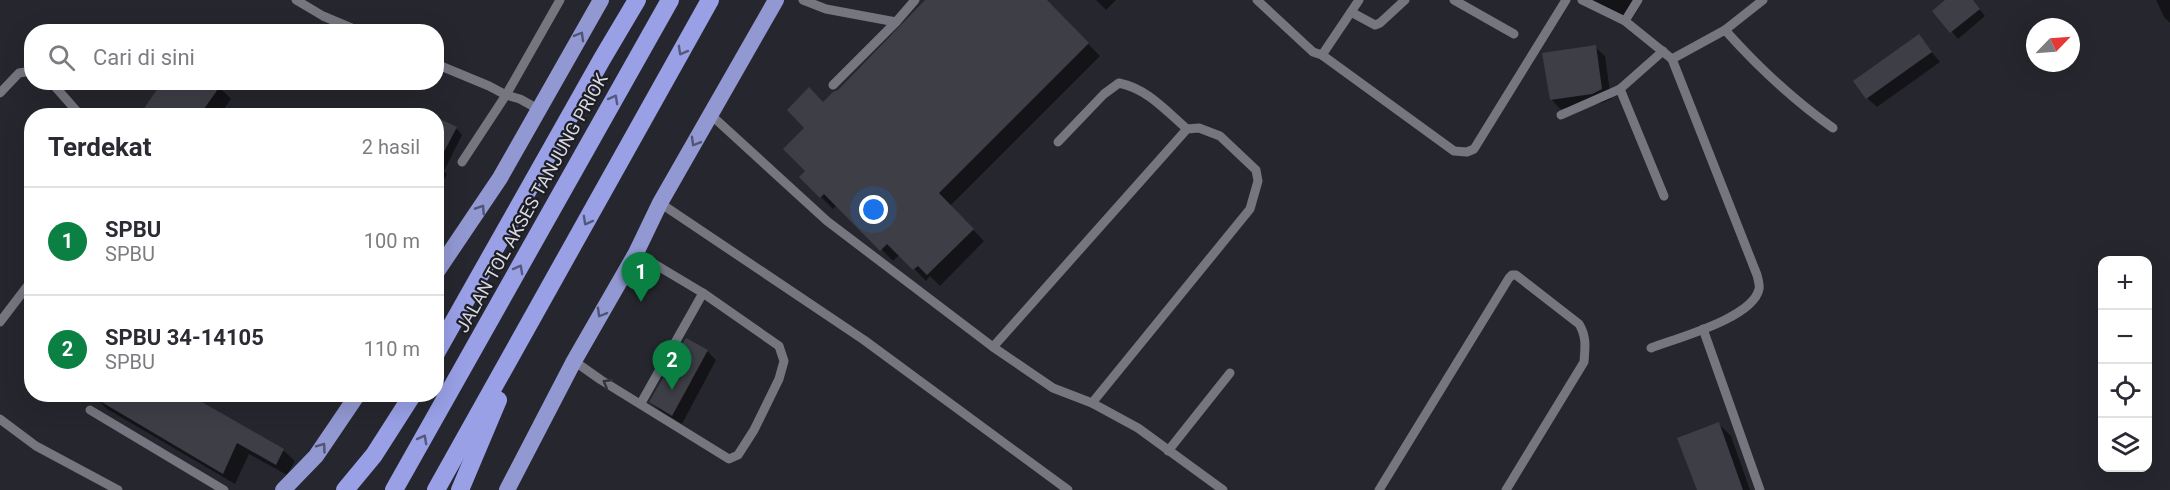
<!DOCTYPE html>
<html lang="id">
<meta charset="utf-8">
<style>
body{margin:0;font-family:Roboto,sans-serif;background:#f2f2f3;color:#2b2b33}
.controls{position:absolute;right:18px;bottom:18px;display:grid;overflow:hidden;border-radius:12px;box-shadow:0 6px 24px #0002}
.controls button{width:54px;height:54px;display:grid;place-items:center;padding:0;border:0;border-bottom:2px solid #e1e1e2;background:#fff;color:#2b2b33;font:30px sans-serif}
.compass{position:absolute;left:2026px;top:18px;width:54px;height:54px;border-radius:50%;background:#fff;box-shadow:0 6px 24px #0002;rotate:65deg}
.you{position:absolute;left:874px;top:210px;width:21px;height:21px;margin:-15px;border:4px solid #fff;border-radius:50%;background:#1a73e8;box-shadow:0 0 0 9px #1a73e833}
.badge{display:grid;place-items:center;width:39px;height:39px;border-radius:50%;background:#0b8043;color:#fff;font-size:20px;font-weight:700}
.pin{position:absolute;translate:-50% -50px;filter:drop-shadow(0 2px 3px #0008)}
.pin::after{content:'';position:absolute;top:32px;width:21px;height:18px;background:inherit;clip-path:polygon(0 0,100% 0,50% 100%)}
.list{margin:0;padding:0;list-style:none}
h2{display:flex;justify-content:space-between;align-items:center;height:78px;margin:0;padding:0 24px;font-size:26px}
h2 small{font-size:20px;font-weight:400;color:#7c7c81}
.list li{display:grid;grid-template-columns:39px 1fr auto;gap:18px;align-items:center;box-sizing:border-box;height:108px;padding:0 24px;border-top:2px solid #e1e1e2}
.list b{display:block;font-size:22px;white-space:nowrap}
.list p{margin:0;font-size:20px;white-space:nowrap;color:#7c7c81}
.list em{font-size:20px;font-style:normal;color:#7c7c81}
.icon{flex:none;width:33px;height:33px;fill:none;stroke:currentColor;stroke-width:2;stroke-linecap:round;stroke-linejoin:round}
.map{position:relative;flex:none;width:2170px;height:490px;overflow:hidden}
.search{position:absolute;background:#fff;box-shadow:0 6px 24px #0002;left:24px;top:24px;width:420px;height:66px;display:flex;align-items:center;gap:15px;box-sizing:border-box;padding:0 21px;border-radius:24px;color:#7c7c81;font-size:22px}
.panel{position:absolute;background:#fff;box-shadow:0 6px 24px #0002;left:24px;top:108px;width:420px;height:294px;border-radius:24px}
.map>svg:first-child{display:block}
</style>
<div class="map">
<svg width="2170" height="490" viewBox="0 0 2170 490">
<rect width="100%" height="100%" fill="#26272e"/>
<g fill="#0007">
<polygon points="928,0 1045,0 1100,56 950,206 984,241 940,286 930,276 926,281 900,254 893,261 837,205 833,209 801,177 807,171 807,128 823,104 839,91"/>
<polygon points="1096,0 1116,0 1106,10"/>
<polygon points="1589,0 1643,0 1631,21"/>
<polygon points="1947,0 1972,0 1985,16 1958,39 1934,11"/>
<polygon points="2156,0 2170,0 2170,23 2164,17"/>
<polygon points="1918,36 1940,62 1877,107 1867,98"/>
<polygon points="1595,47 1605,56 1611,99 1602,103 1560,109 1551,99"/>
<polygon points="219,87 231,99 219,116 141,116"/>
<polygon points="253,107 269,116 248,116"/>
<polygon points="436,119 456,128 462,135 444,171 447,174 438,192"/>
<polygon points="707,351 716,360 682,424 661,411 651,402"/>
<polygon points="96,398 283,450 295,461 287,475 249,454 235,484 107,409"/>
<polygon points="1719,424 1731,436 1750,490 1698,490"/>
</g>
<g fill="#3d3e46">
<polygon points="925,0 1047,0 1089,43 939,193 974,229 927,275 918,266 913,270 887,244 880,251 824,194 820,198 799,177 805,171 783,149 804,128 787,110 809,87 823,102 833,92 838,90"/>
<polygon points="1945,0 1973,0 1980,9 1950,33 1932,11"/>
<polygon points="1919,34 1932,52 1866,99 1853,81"/>
<polygon points="1596,45 1602,89 1592,94 1550,100 1542,53"/>
<polygon points="162,82 223,82 199,116 139,116"/>
<polygon points="436,117 457,127 436,167"/>
<polygon points="686,338 708,350 672,416 649,402"/>
<polygon points="88,394 188,394 284,449 276,465 237,443 223,474"/>
<polygon points="1719,422 1743,490 1697,490 1677,438"/>
</g>
<g fill="none" stroke-linecap="round" stroke-linejoin="round">
<g stroke="#75767f" stroke-width="9">
<polyline points="296,0 323,16 361,32"/>
<polyline points="803,0 826,9 896,22 915,0"/>
<polyline points="1257,0 1313,52 1322,55 1359,0"/>
<polyline points="1454,0 1514,34"/>
<path d="M1582 0 1625 21 1672 59 1757 275C1758 279 1760 286 1759 289 1753 318 1677 338 1651 348"/>
<polyline points="1351,12 1375,25 1380,23 1405,0"/>
<polyline points="1625,21 1638,0"/>
<path d="M1725 30C1758 67 1792 99 1833 128"/>
<polyline points="1322,55 1454,151 1467,152 1474,149 1566,0"/>
<polyline points="1672,59 1725,30 1763,0"/>
<polyline points="436,64 489,86 506,95 520,99 538,109"/>
<polyline points="51,82 81,116"/>
<polyline points="833,85 896,22"/>
<polyline points="1620,89 1664,196"/>
<polyline points="0,93 19,73 32,71"/>
<polyline points="711,115 827,221 993,347 1187,129 1199,128 1220,136 1256,170 1258,181 1250,209 1092,403"/>
<polyline points="1561,115 1620,89 1663,51"/>
<path d="M1058 142 1104 94 1119 83C1148 89 1166 111 1187 129"/>
<polyline points="462,162 506,95 560,0"/>
<polyline points="660,203 864,340 1068,490"/>
<polyline points="0,322 32,280"/>
<polyline points="1703,329 1760,490"/>
<polyline points="993,347 1053,388 1092,403 1138,428 1223,490"/>
<polyline points="574,361 601,380 729,459 738,455 754,430 779,379 784,361 779,346 703,293 636,253"/>
<polyline points="641,403 703,293"/>
<polyline points="90,410 224,490"/>
<polyline points="0,419 36,446 118,490"/>
<polyline points="1168,451 1230,373"/>
<path d="M1379 490 1509 278 1512 275H1516L1579 324C1587 337 1585 348 1584 362L1506 490"/>
</g>
<g stroke="#9298d2" stroke-width="16">
<polyline points="436,273 500,178 601,0"/>
<polyline points="283,490 316,456 358,394"/>
<polyline points="507,490 574,361 636,253 660,203 776,0"/>
</g>
<g stroke="#99a0e6" stroke-width="18">
<polyline points="436,353 602,59 637,0"/>
<polyline points="345,490 374,455 413,394"/>
<polyline points="394,490 670,0"/>
<polyline points="436,490 710,0"/>
<polyline points="460,490 498,400"/>
</g>
</g>
<defs><path id="oneway-chevron" d="M-2-3.5L2.5 0L-2 3.5" fill="none" stroke-width="1.6" stroke-linecap="round" stroke-linejoin="round" transform="scale(1.5)"/></defs>
<g stroke="#515473">
<use href="#oneway-chevron" transform="translate(580 36) rotate(-60)"/>
<use href="#oneway-chevron" transform="translate(695 142) rotate(120)"/>
<use href="#oneway-chevron" transform="translate(481 209) rotate(-57)"/>
<use href="#oneway-chevron" transform="translate(601 313) rotate(120)"/>
<use href="#oneway-chevron" transform="translate(322 447) rotate(-54)"/>
</g>
<g stroke="#54587c">
<use href="#oneway-chevron" transform="translate(682 51) rotate(119)"/>
<use href="#oneway-chevron" transform="translate(614 99) rotate(-61)"/>
<use href="#oneway-chevron" transform="translate(587 221) rotate(119)"/>
<use href="#oneway-chevron" transform="translate(519 269) rotate(-61)"/>
<use href="#oneway-chevron" transform="translate(423 439) rotate(-61)"/>
</g>
<use stroke="#32333c" href="#oneway-chevron" transform="translate(607 383) rotate(-150)"/>
<g text-anchor="middle" stroke-width="4.5" stroke-linejoin="round" paint-order="stroke">
<g font-size="18" fill="#d9d9de" stroke="#1c1d25">
<text transform="translate(532 203) rotate(-61)" y="6">JALAN TOL AKSES TANJUNG PRIOK</text>
</g>
</g>
</svg>
<div class="controls">
<button>+</button>
<button>−</button>
<button><svg class="icon" aria-label="locate" viewBox="0 0 24 24"><circle cx="12" cy="12" r="6"/><path d="M12 2v4M12 18v4M2 12h4M18 12h4"/></svg></button>
<button><svg class="icon" aria-label="layers" viewBox="0 0 24 24"><path d="M12 4l9 5-9 5-9-5zM3 14l9 5 9-5"/></svg></button>
</div>
<svg class="compass" viewBox="-18 -18 36 36"><path d="M0-13l5 13h-10z" fill="#e53935"/><path d="M0 13l5-13h-10z" fill="#7c7c81"/></svg>
<div class="you"></div>
<div class="pin badge" style="left:641px;top:302px">1</div>
<div class="pin badge" style="left:672px;top:390px">2</div>
<div class="search"><svg class="icon" aria-label="search" viewBox="0 0 24 24"><circle cx="10" cy="10" r="6"/><path d="M15 15l6 6"/></svg>Cari di sini</div>
<section class="panel">
<h2>Terdekat<small>2 hasil</small></h2>
<ul class="list">
<li><span class="badge">1</span><div><b>SPBU</b><p>SPBU</p></div><em>100 m</em></li>
<li><span class="badge">2</span><div><b>SPBU 34-14105</b><p>SPBU</p></div><em>110 m</em></li>
</ul>
</section>
</div>
